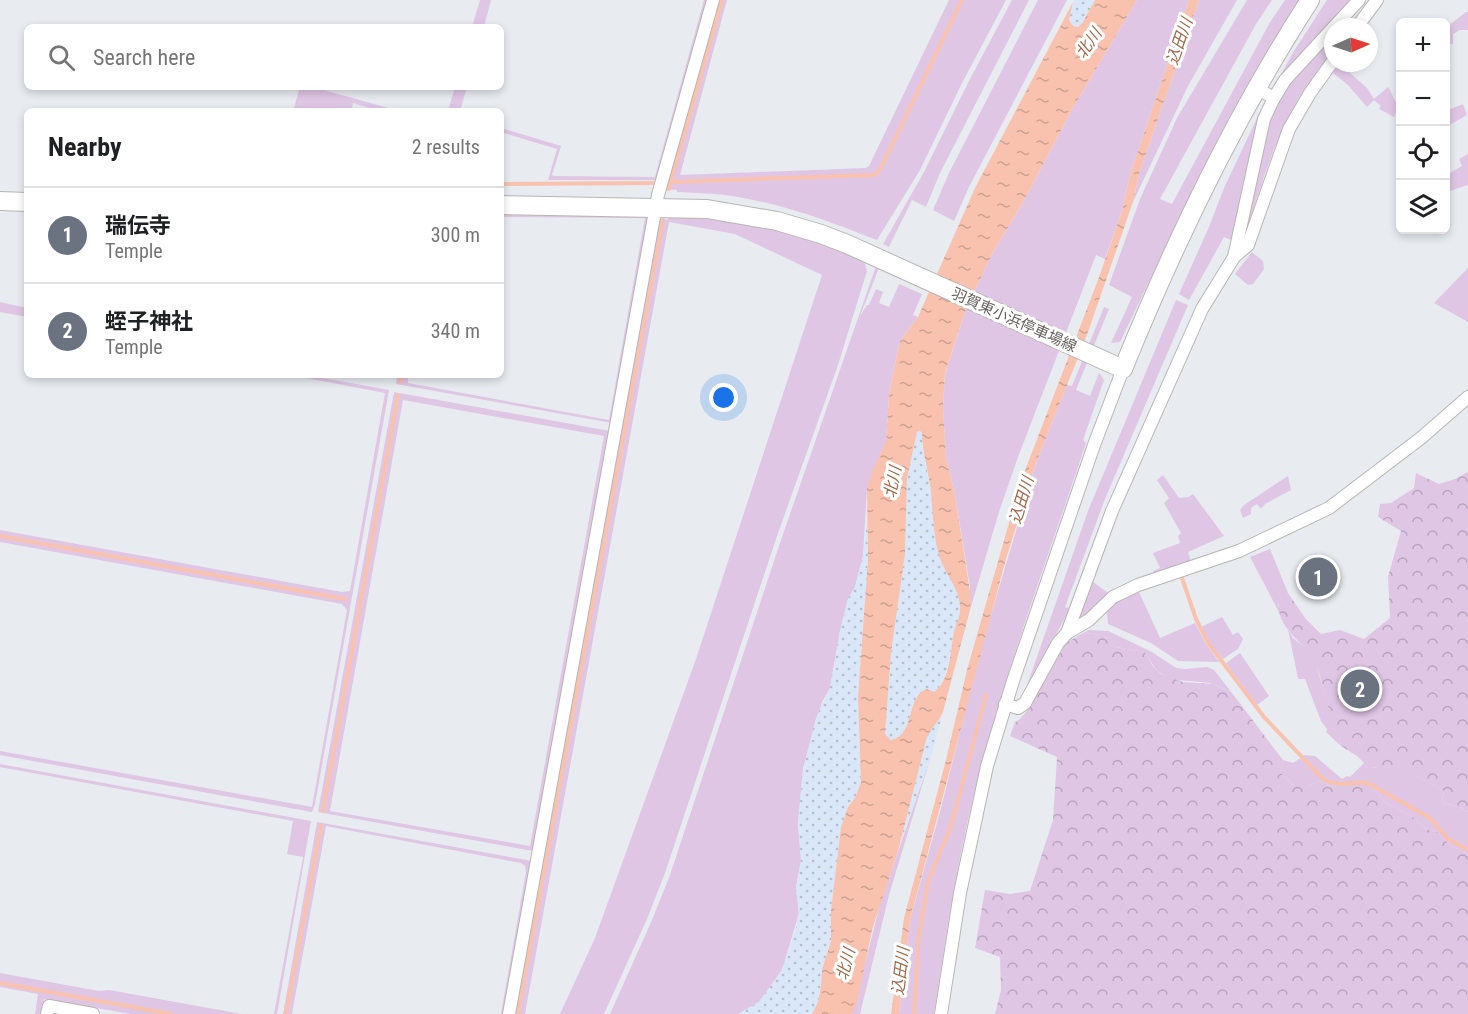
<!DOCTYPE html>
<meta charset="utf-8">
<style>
body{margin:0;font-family:"Roboto Condensed","Noto Sans JP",sans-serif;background:#f2f2f2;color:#202124}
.controls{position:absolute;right:18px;top:18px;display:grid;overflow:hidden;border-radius:9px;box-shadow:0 3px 9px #0003}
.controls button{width:54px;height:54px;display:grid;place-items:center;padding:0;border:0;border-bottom:2px solid #e0e0e0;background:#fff;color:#202124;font:30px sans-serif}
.compass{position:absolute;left:1324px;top:18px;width:54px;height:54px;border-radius:50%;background:#fff;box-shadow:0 3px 9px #0003;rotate:87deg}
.you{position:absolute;left:724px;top:398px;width:21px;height:21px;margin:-15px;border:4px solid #fff;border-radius:50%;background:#1a73e8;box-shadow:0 0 0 9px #1a73e833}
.badge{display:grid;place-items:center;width:39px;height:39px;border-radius:50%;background:#2e7670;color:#fff;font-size:20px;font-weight:700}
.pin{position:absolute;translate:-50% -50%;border:3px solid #fff;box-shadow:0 2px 6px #0006}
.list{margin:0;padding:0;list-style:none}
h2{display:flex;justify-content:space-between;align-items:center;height:78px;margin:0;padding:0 24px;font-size:26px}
h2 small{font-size:20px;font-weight:400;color:#757577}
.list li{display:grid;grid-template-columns:39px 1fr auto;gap:18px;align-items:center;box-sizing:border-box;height:96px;padding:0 24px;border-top:2px solid #e0e0e0}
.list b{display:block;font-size:22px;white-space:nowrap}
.list p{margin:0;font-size:20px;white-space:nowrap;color:#757577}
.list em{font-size:20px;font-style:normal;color:#757577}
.icon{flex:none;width:33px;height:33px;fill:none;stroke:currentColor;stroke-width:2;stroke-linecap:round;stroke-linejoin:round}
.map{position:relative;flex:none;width:1468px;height:1014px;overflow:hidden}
.search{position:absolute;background:#fff;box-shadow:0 3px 9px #0003;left:24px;top:24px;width:480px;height:66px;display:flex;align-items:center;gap:15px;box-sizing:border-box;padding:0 21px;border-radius:9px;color:#757577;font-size:22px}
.panel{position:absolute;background:#fff;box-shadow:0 3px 9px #0003;left:24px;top:108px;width:480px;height:270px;border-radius:9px}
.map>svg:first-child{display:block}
</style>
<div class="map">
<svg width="1468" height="1014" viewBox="0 0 1468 1014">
<defs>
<pattern id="forest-crowns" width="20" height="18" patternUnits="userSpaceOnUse" patternTransform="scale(1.5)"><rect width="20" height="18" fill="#e0c6e5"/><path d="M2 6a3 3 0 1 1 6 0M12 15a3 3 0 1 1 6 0" fill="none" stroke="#b9a4bd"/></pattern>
<pattern id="sand-dots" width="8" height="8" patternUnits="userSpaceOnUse" patternTransform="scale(1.5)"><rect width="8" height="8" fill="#dae7f8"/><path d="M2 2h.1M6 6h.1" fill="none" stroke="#b5bfcc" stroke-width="1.8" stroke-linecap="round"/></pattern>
<pattern id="water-ripples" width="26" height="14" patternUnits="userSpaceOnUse" patternTransform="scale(1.5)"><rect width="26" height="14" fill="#f9c2af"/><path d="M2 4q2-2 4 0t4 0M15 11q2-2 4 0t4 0" fill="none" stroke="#cda192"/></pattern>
</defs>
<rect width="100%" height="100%" fill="#e8ebf0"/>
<g fill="#e0c6e5" fill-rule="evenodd">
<polygon points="480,0 491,0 484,27 472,27"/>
<polygon points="704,0 707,0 656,180 548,180 557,149 501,132 501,128 561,146 552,175 554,176 655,177"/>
<path d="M718 0H727L680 175 866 168 869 166 949 0H1006L961 85 920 170 877 240C831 222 786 205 738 197 718 193 697 193 677 192V190L666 189 667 181Z"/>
<polygon points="1012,0 1029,0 940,173 926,207 912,200 889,247 883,244 924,172 969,81"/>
<polygon points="1038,0 1067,0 969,187 954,221 933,210 949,173"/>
<polygon points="1137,0 1189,0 1130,175 1122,211 1105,259 1096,255 1018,457 999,512 970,610 970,587 955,495 946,458 943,408 945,374 965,312 992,254 1022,204 1073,108"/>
<polygon points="1199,0 1237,0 1188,86 1133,202 1139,174"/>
<polygon points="1247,0 1272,0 1256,24 1160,199 1172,204 1269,24 1285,0 1300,0 1184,209 1120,342 1111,343 1132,297 1109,285 1140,199 1177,118"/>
<polygon points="1327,0 1351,0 1279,78 1294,51"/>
<polygon points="1466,12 1468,12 1468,30 1460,30 1453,34 1453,44 1446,44 1446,32 1449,30 1448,26"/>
<path d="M1333 38C1333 60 1308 81 1297 101 1272 144 1259 193 1243 240L1270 120 1288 86Z"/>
<path d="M1338 65 1342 66 1367 88 1374 99 1388 87C1393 94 1393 100 1399 106L1394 117 1379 109 1381 106 1374 100 1367 107 1348 85 1333 73Z"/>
<polygon points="300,87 313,87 399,111 381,111 353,103 351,111 293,111"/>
<polygon points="455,87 467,87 460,111 448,111"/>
<polygon points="1463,104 1467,115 1446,127 1446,111"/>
<polygon points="1258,116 1231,240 1224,237 1189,300 1179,294 1209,227 1224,188"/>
<polygon points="1468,154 1468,185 1447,192 1446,175 1462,166 1459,159"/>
<polygon points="501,215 650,217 612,423 396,384 397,375 408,375 408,383 609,420 645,218 501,217"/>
<path d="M670 216C741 218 799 233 864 261L867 271 838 365 776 539 665 873 647 919 604 1014H560L595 938 696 659 822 275 735 234 669 222 525 1014H514L659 219 667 220Z"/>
<polygon points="1252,252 1263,261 1264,269 1253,284 1248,285 1235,274"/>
<polygon points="876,266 879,268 860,316 867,305 869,305 876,289 883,292 879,303 889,307 899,284 922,294 913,315 918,317 900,341 898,349 889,395 886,441 867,489 863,556 855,587 848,599 840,631 830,688 822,702 803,769 798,824 801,860 796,888 799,913 782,970 759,1002 738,1014 610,1014 652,920 670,875 781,540"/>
<polygon points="1468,268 1468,322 1434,303"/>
<polygon points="1176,300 1188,305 1105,499 1065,607 1070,609 1025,691 1088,511"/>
<polygon points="0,302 27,308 27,317 0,312"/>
<path d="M1104 307 1109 309 1076 390 1090 396 1099 373 1104 380 1083 440 1086 443C1051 549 1011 655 982 763 959 846 947 930 934 1014H899L910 920 941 808 980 652 1036 463 1067 385 1072 386Z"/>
<polygon points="290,375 306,375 389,390 315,804 312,812 0,755 0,751 312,807 347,610 342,604 0,542 0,530 342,592 350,591 385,393"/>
<path d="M394 392 610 431 533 851 318 812ZM403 400 604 436 530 846 330 811Z"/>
<polygon points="1163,475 1179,498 1189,497 1193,494 1224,536 1188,552 1192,564 1155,574 1153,571 1160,568 1153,553 1180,543 1178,536 1181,533 1164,503 1169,498 1157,480"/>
<polygon points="1288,476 1291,490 1265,504 1261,509 1257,504 1251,508 1251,514 1243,518 1240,510 1244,505"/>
<polygon points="1270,549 1288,593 1278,604 1280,614 1250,557"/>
<polygon points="1092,581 1109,594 1079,620"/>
<polygon points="1139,592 1160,638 1195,623 1206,644 1219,662 1178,661 1151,643 1108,624 1107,612 1115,602"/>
<polygon points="1222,617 1233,635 1238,632 1243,639 1238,649 1223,659 1209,642 1201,627"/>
<polygon points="1288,629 1293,638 1309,651 1316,664 1328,705 1338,728 1341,746 1326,732 1327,729 1321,721 1305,679 1298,679"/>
<path d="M1089 630 1108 631 1152 652 1176 668 1185 669 1207 667 1214 670 1232 693C1225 690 1218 685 1210 683 1178 678 1163 687 1145 652L1115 647 1103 635 1083 633Z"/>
<polygon points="1240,653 1269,696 1257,705 1226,663"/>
<path d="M1305 755 1315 756 1342 779 1347 776 1350 777 1364 763C1371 770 1382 767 1391 769 1410 774 1428 780 1444 791L1442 803 1458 806 1468 812V854L1451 846 1437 832 1426 829 1414 818 1385 802 1373 788H1336L1320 781 1308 786H1294L1280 772 1283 760 1293 763Z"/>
<polygon points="931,756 889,895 860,1014 852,1014 881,901"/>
<polygon points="0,764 311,821 277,1014 274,1014 303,857 287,854 293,821 0,767"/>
<polygon points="317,822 532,861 505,1014 501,1014 526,872 525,866 521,863 326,826 292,1014 283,1014"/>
<polygon points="0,973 99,991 109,990 242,1014 131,1014 44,999 41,1014 35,1014 38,994 0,987"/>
</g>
<g fill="url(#forest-crowns)">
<path d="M1468 472V812L1458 806 1442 803 1444 791C1421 776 1395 769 1368 767L1357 756 1341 746C1338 727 1334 723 1328 706 1323 693 1322 678 1316 665 1307 642 1271 627 1280 597L1288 593 1305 618 1321 634 1340 630 1364 639 1390 618 1388 577 1401 531 1378 517 1380 504 1391 503 1414 488 1416 473 1439 484 1455 479Z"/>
<path d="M1083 633 1103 635 1115 647 1145 652 1152 665 1161 674 1183 682 1213 684 1232 693 1283 760 1280 772 1294 786H1308L1320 781 1336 788 1368 786 1373 788 1385 802 1414 818 1426 829 1437 832 1451 846 1468 854V1014H995L1001 990 1000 957 975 948 985 890 1010 894 1030 891 1053 820 1057 757 1010 736 1015 722C1031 717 1050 660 1063 646 1068 641 1077 637 1083 633Z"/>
</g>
<g fill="url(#sand-dots)">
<polygon points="1074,0 1095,0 1083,22 1078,27 1073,26 1069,20"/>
<path d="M920 431 922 433V447L931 491 935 539 958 594 960 606V619L955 629 947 669 938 689 934 692 926 689C905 699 916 734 891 741L885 734 891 653 905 554 907 478 917 432Z"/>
<polygon points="867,520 868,559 858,697 861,782 855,798 848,807 841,827 831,910 831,941 822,969 821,986 818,1003 812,1014 738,1014 759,1002 782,970 795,931 799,913 796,888 801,860 798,824 803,769 816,718 830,688 840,631 848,599 855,587 863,556"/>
<path d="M943 712 931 756 898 851 927 737C932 727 939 721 943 712Z"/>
</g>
<g fill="url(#water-ripples)" fill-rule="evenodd">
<path d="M1095 0H1137L1073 108 1022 204 992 254 965 312 945 373 943 408 946 458 955 495 971 598 970 610 943 712C939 721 932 727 927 737L898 851 872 930 858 998 852 1014H812L818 1002 821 986 822 969 831 941V910L841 827 848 807 855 798 861 782 858 697 868 559 867 489 871 474 886 441 889 395 898 349 900 341 918 317 975 188 1073 2 1069 20 1073 26 1078 27 1083 22ZM920 431 922 433C922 453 929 472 931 492 933 513 933 534 939 555 944 573 959 587 960 606 961 617 956 622 954 632 950 650 951 680 934 692L926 689C905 699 916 734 891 740L885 734 891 653 905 554 907 478 917 432Z"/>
<polygon points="1189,0 1199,0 1139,174 1133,202 1087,335 1036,463 1006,559 910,920 899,1014 891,1014 904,918 946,760 967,670 1021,481 1098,280 1122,211 1130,175"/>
</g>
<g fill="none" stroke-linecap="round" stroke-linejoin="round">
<g stroke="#f9c2af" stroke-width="4">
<polyline points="669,182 671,182 722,0"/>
<polyline points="501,184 656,183"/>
<polyline points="669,189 671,182 874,175 880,170 962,0"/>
<polyline points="400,382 401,375"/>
<polyline points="0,536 345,599"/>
<path d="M1182 578 1196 619 1208 643 1264 717 1321 777C1337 789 1351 781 1368 783L1430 818 1448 839 1468 850"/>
<polyline points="323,811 398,395"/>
<polyline points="0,983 171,1014"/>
<polyline points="286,1014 321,826"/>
<polyline points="518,1014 663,220"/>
<polyline points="914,1014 919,935 928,882 951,826 986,695"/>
</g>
<g stroke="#b9b5b3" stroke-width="14">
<g id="street">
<polyline points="1334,27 1359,0"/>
<polyline points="1357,27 1377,0"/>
<polyline points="1274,98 1285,80 1333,28"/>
<polyline points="1234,257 1264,119 1274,98 1256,88"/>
<polyline points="1067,633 1112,511 1202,309 1234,257 1248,245 1289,129 1310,93 1333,61"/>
<polyline points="1005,704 1018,708 1025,703 1058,643 1067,633 1089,620 1113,597 1138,585 1239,551 1329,508 1421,438 1468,397"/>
<polyline points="47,1014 49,1006 93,1014"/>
<polyline points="509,1014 658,195 713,0"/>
<polyline points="941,1014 960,893 987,766 1013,681 1094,445 1123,369"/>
</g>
</g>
<g stroke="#b9b5b2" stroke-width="20">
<g id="secondary">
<polyline points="0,201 27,202"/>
<path d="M501 205 707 209 777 221 821 234 847 244 1123 369C1175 241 1235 116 1310 0"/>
</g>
</g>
<use href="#street" stroke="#fff" stroke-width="12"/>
<use href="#secondary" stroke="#fff" stroke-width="18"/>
</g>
<g text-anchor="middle" stroke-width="6" stroke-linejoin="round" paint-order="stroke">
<g font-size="15" fill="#67625f" stroke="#fff">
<text transform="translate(1014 320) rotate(24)" y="5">羽賀東小浜停車場線</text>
</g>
<g font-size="16" font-style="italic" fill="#a26747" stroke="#fff">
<text transform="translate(1179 41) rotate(-71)" y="6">込田川</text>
<text transform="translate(1088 43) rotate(-55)" y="6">北川</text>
<text transform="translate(892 482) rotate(-79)" y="6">北川</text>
<text transform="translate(1021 500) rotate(-73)" y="6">込田川</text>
<text transform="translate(845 964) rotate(-75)" y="6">北川</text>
<text transform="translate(900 971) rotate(-83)" y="6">込田川</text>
</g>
</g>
</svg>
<div class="controls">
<button>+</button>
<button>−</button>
<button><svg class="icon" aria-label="locate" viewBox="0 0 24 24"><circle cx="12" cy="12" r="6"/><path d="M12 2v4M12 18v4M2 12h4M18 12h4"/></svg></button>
<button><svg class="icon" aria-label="layers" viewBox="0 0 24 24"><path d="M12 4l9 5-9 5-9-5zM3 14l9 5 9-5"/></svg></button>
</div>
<svg class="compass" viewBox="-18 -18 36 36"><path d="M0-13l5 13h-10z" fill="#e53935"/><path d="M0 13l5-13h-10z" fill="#757577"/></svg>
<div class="you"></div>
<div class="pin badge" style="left:1318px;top:577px;background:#6b7280">1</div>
<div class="pin badge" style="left:1360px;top:689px;background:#6b7280">2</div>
<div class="search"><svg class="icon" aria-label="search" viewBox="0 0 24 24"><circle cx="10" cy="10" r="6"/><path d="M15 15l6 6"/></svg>Search here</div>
<section class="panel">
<h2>Nearby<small>2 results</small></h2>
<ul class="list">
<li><span class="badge" style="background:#6b7280">1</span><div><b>瑞伝寺</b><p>Temple</p></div><em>300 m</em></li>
<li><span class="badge" style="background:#6b7280">2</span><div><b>蛭子神社</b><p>Temple</p></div><em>340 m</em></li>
</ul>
</section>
</div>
